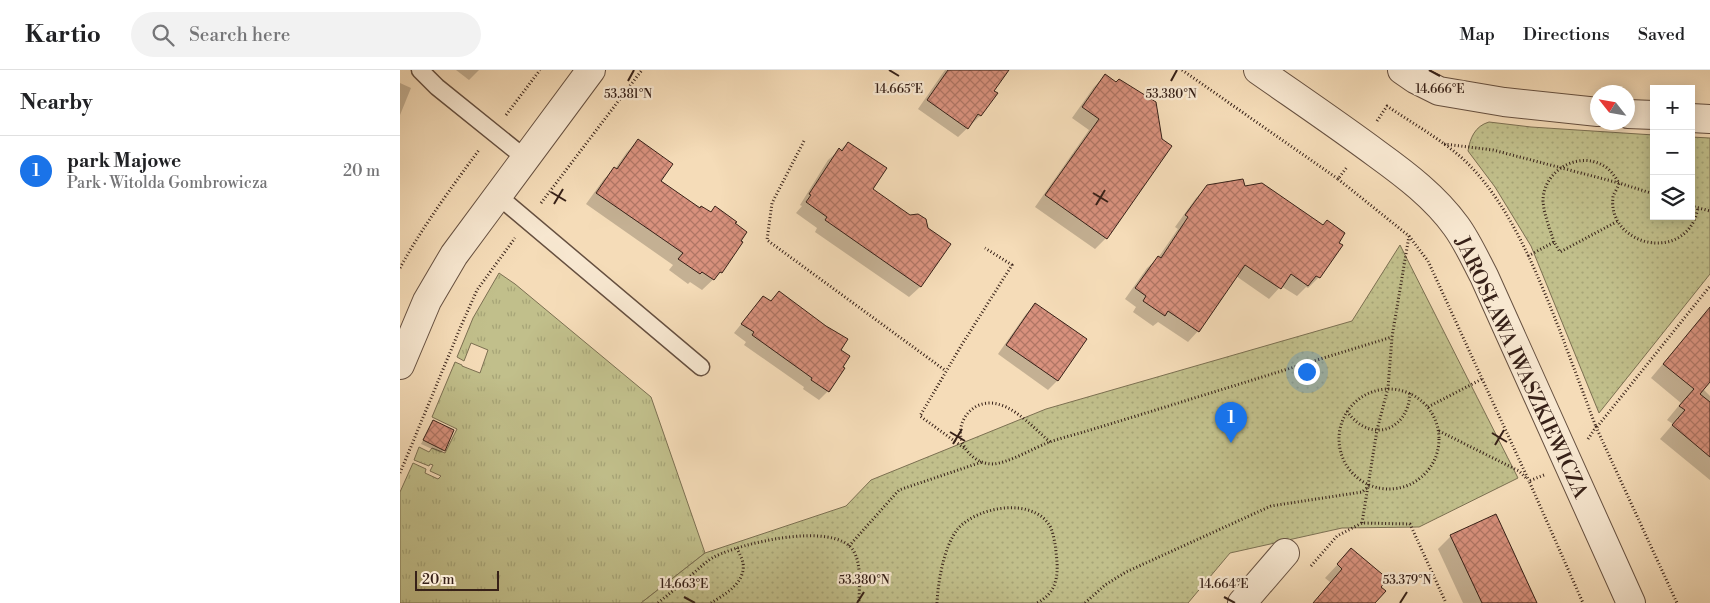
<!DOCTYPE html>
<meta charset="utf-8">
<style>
body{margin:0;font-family:"Libre Bodoni",serif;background:#f2f2f2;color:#202124}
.controls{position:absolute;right:15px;top:15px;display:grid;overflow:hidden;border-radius:0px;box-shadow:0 2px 12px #0003}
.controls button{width:45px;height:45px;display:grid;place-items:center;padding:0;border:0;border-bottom:1px solid #e0e0e0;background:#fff;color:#202124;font:25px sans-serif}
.compass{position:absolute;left:1190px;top:15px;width:45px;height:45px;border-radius:50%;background:#fff;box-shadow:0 2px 12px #0003;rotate:301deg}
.scale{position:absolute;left:15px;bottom:12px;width:84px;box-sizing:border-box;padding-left:5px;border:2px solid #372118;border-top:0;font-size:14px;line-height:18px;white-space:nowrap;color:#372118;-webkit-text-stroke:4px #f8e8d1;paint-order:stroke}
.you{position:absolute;left:906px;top:301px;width:18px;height:18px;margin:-12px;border:4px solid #fff;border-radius:50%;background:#1a73e8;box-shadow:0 0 0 8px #1a73e833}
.badge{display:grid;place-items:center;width:32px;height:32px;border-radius:50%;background:#1a73e8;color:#fff;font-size:16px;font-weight:700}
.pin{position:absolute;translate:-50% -41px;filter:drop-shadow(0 1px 2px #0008)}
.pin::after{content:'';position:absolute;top:26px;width:18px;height:15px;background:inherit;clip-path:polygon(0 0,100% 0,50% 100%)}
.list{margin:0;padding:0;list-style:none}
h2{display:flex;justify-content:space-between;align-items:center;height:65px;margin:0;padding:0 20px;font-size:21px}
h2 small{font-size:16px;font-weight:400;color:#757577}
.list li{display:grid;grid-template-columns:32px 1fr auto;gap:15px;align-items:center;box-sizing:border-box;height:70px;padding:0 20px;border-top:1px solid #e0e0e0}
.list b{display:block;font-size:19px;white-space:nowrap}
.list p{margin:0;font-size:16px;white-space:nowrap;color:#757577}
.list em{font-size:16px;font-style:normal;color:#757577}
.icon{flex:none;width:28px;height:28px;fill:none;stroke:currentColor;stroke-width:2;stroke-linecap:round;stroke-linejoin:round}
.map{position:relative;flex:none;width:1310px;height:533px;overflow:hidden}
header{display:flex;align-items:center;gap:30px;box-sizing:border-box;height:70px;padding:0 25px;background:#fff;border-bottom:1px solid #e0e0e0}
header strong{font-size:24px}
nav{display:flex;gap:28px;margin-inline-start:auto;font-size:18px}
.search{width:350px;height:45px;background:#f2f2f2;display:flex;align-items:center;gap:12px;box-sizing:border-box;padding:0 18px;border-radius:28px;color:#757577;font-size:19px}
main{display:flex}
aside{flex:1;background:#fff}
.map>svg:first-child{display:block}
</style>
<header>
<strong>Kartio</strong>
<div class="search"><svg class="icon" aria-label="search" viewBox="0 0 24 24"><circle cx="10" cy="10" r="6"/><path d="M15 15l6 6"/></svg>Search here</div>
<nav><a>Map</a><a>Directions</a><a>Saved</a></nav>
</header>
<main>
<aside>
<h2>Nearby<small></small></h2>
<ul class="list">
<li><span class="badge">1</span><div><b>park Majowe</b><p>Park · Witolda Gombrowicza</p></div><em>20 m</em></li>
</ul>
</aside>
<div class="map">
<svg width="1310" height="533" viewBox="0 0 1310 533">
<defs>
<pattern id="grass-tufts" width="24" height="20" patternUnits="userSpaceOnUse" patternTransform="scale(1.25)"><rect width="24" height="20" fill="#c1bf8b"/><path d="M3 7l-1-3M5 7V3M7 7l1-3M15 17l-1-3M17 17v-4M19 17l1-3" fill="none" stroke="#a6a477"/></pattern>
<pattern id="park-dots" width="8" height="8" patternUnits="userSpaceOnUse" patternTransform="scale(1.25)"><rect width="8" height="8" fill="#c1bf8b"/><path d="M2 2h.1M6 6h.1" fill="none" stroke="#a6a477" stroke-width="1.8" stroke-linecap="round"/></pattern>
<pattern id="building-cross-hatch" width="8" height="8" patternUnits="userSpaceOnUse" patternTransform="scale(1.25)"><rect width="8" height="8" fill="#d8917d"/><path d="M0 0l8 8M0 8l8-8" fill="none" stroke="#b07665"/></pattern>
</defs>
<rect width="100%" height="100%" fill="#f5dcb8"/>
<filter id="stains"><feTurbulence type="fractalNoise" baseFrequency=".004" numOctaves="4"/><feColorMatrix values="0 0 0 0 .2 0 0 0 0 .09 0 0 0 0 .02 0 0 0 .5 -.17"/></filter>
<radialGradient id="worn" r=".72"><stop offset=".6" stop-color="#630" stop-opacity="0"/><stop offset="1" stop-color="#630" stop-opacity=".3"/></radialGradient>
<polygon fill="url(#grass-tufts)" stroke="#7c7052" points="99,203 115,214 251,327 305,483 241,533 0,533 0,422 13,393 26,399 25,403 38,409 41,406 30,401 33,395 30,394 29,396 14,390 19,377 29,382 32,378 45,383 57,359 32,347 55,292 62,295 62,296 80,303 88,280 71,273 64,291 57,287 73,248"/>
<g fill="url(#park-dots)" stroke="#7c7052">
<path d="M1089 52 1131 57 1254 65V146H1291V67L1310 68V204L1199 343 1131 176 1095 117 1068 81C1070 68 1075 56 1089 52Z"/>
<polygon points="1000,175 1118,408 1019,457 942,458 830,483 788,533 241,533 305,483 446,436 471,410 646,339 952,251"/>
</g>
<g fill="#0003">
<polygon points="56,0 79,0 69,10"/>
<polygon points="545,0 603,0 593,21 596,23 580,46 558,67 518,39"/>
<polygon points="705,6 716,14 761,69 771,76 706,168 695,179 635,137 689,60 672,48 694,17"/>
<polygon points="0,13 11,18 0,45"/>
<polygon points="238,71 259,111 321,202 302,220 290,212 288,214 269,200 273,195 186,134 204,109 215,99 227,82"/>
<polygon points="448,73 471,119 549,174 520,217 509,227 415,162 417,158 396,143 402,136 400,135 428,90"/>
<polygon points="808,116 844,117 941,176 919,207 908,218 906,217 897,226 881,216 869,229 836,206 798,261 788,272 758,252 753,256 733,242 736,237 725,229 747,198 758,188 778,159 775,157 796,128"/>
<polygon points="379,223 425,257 439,280 428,321 419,330 403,319 404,317 344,275 346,272 334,263 355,237 369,232"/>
<polygon points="635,235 686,270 657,311 648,320 598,284 626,244"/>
<polygon points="1310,238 1310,310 1303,319 1310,326 1310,410 1260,369 1273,354 1267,350 1281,333 1251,308"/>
<polygon points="33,351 44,380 41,383 21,374"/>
<polygon points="1051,466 1135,533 1063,533 1038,479"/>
<polygon points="951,480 979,517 973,533 913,533 930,512 925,508"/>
</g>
<g fill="url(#building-cross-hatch)" stroke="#372118">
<polygon points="548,0 609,0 594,21 598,23 581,46 578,44 568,59 527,30"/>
<polygon points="705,4 716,12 719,9 756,32 762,69 772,76 707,169 645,125 699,49 682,37"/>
<polygon points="238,69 273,94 261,111 300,138 301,136 311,142 315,136 337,152 335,153 347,162 341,171 343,172 322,203 320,202 314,210 302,202 300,204 278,189 283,183 196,123 214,97 217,99"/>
<polygon points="448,72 487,98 473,119 510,145 518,144 526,149 528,158 551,174 521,217 425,150 427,147 406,132 411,125 409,124 439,78 442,81"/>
<polygon points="843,109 845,116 862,113 923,155 927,150 945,163 939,173 943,175 920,208 916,206 908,216 891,204 881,219 845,195 799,262 768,241 765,246 743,231 746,226 735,218 758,186 761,188 788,147 785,145 807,115"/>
<polygon points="379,221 426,256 448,269 441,280 450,286 443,297 445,298 429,322 411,310 412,308 352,265 354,262 341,254 363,226 371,231"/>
<polygon points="635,233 687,269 658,311 606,275"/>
<polygon points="1310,237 1310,312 1300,324 1310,332 1310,387 1272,355 1285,340 1279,336 1294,319 1263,294"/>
<polygon points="33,350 54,360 45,381 23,370"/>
<polygon points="1096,444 1137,533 1082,533 1050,465"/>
<polygon points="951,478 988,509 981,517 986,521 975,533 913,533 942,499 937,494"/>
</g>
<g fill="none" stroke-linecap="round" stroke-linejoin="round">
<g stroke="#665040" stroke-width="19">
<g id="service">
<polyline points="20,0 37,17 125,88"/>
<polyline points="97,125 301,297"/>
</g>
</g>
<g stroke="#665040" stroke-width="30">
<g id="minor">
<path d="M858 0C898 28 938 55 977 84 1006 105 1035 127 1056 156 1067 171 1075 189 1084 206L1231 533"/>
<polyline points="1002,0 1015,9 1039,21 1104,32 1198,42"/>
<polyline points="1228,44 1254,45"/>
<polyline points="1291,48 1310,49"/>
<polyline points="0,295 27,231 54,185 191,0"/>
<polyline points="842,533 885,483"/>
</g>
</g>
<g stroke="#372118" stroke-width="3" stroke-dasharray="1 2.5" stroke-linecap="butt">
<polyline points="782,0 938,109 947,97"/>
<polyline points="106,45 140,0"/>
<path d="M977 51 987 36C1012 53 1039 68 1062 88 1109 131 1137 203 1160 261 1172 293 1184 325 1196 357"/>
<polyline points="404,71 372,133 367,170 546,301"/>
<polyline points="1044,74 1093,80 1219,113 1254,124"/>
<polyline points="938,109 1009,166 1028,191 1129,411"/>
<polyline points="141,133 242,0"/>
<polyline points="1291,136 1310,141"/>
<path d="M1154 172C1150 159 1144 145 1143 131 1143 101 1178 80 1204 96 1211 100 1215 107 1219 113 1218 118 1214 123 1213 127 1208 167 1260 187 1286 162 1293 155 1296 147 1298 138"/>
<polyline points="1128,186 1154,172 1160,182 1218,151"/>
<path d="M0 198C23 156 51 118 79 80"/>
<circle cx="989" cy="369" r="50"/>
<polyline points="1028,337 1082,309"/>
<path d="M947 341C969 374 1009 362 1010 322"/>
<polyline points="1197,357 1310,216"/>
<polyline points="1039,361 1119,401 1127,409"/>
<polyline points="1188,369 1196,357 1277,533"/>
<path d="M650 372C631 356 604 323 577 336 569 340 563 348 561 357 557 376 575 395 594 394 610 392 632 379 647 373 660 368 674 365 687 361 789 330 890 298 992 267"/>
<polyline points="564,378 520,346 561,276 612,195 585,178"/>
<polyline points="0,403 61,256 77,220 115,168"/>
<polyline points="1144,405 1129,411 1183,533"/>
<polyline points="962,453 977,360 988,318 992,267 1009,166"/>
<polyline points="449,476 499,420 582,392"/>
<polyline points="911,496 937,466 962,453 1010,454 1046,533"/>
<path d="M258 533C271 522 284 512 296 501 302 496 308 490 314 487 341 473 433 451 453 480 462 494 459 517 459 533"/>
<path d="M311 533C324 525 346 513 343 493 342 488 339 483 337 478"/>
<path d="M537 533C538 511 544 477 557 460 576 436 635 426 651 458 655 469 656 481 657 492 658 511 654 524 637 533"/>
<polyline points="685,533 705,515 726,502 871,436 962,422 969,416"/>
</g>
<use href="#service" stroke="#f8e8d1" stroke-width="16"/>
<use href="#minor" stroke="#f8e8d1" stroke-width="28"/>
</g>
<path fill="none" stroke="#372118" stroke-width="2" d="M489 0 499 6M1029 0 1040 6M228 11 234 0M771 11 777 0M151 122 166 131M693 123 708 132M154 134 163 119M696 135 705 120M550 362 565 371M1092 363 1107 372M553 374 562 359M1095 375 1104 360M284 527 295 533M824 527 835 533M457 533 464 522M1000 533 1007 522"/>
<g text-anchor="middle" stroke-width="4.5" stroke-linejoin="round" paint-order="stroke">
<g font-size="20" fill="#372118" stroke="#f8e8d1">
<text transform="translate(1122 297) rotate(65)" y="7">JAROSŁAWA IWASZKIEWICZA</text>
</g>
</g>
<g font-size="12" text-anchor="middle" fill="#372118" stroke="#f8e8d1" stroke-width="4.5" stroke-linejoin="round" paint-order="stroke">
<text x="499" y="23">14.665°E</text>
<text x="1040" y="23">14.666°E</text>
<text x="228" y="28">53.381°N</text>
<text x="771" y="28">53.380°N</text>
<text x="464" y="514">53.380°N</text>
<text x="1007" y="514">53.379°N</text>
<text x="284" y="518">14.663°E</text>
<text x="824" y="518">14.664°E</text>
</g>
<rect width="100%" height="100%" filter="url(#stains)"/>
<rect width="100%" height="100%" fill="url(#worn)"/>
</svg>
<div class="controls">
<button>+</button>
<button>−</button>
<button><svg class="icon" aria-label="layers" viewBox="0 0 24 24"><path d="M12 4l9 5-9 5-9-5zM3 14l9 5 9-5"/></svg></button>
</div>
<svg class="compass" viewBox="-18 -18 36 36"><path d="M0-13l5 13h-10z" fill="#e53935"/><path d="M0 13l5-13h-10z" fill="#757577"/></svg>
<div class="scale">20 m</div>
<div class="you"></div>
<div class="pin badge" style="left:831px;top:373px">1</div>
</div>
</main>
